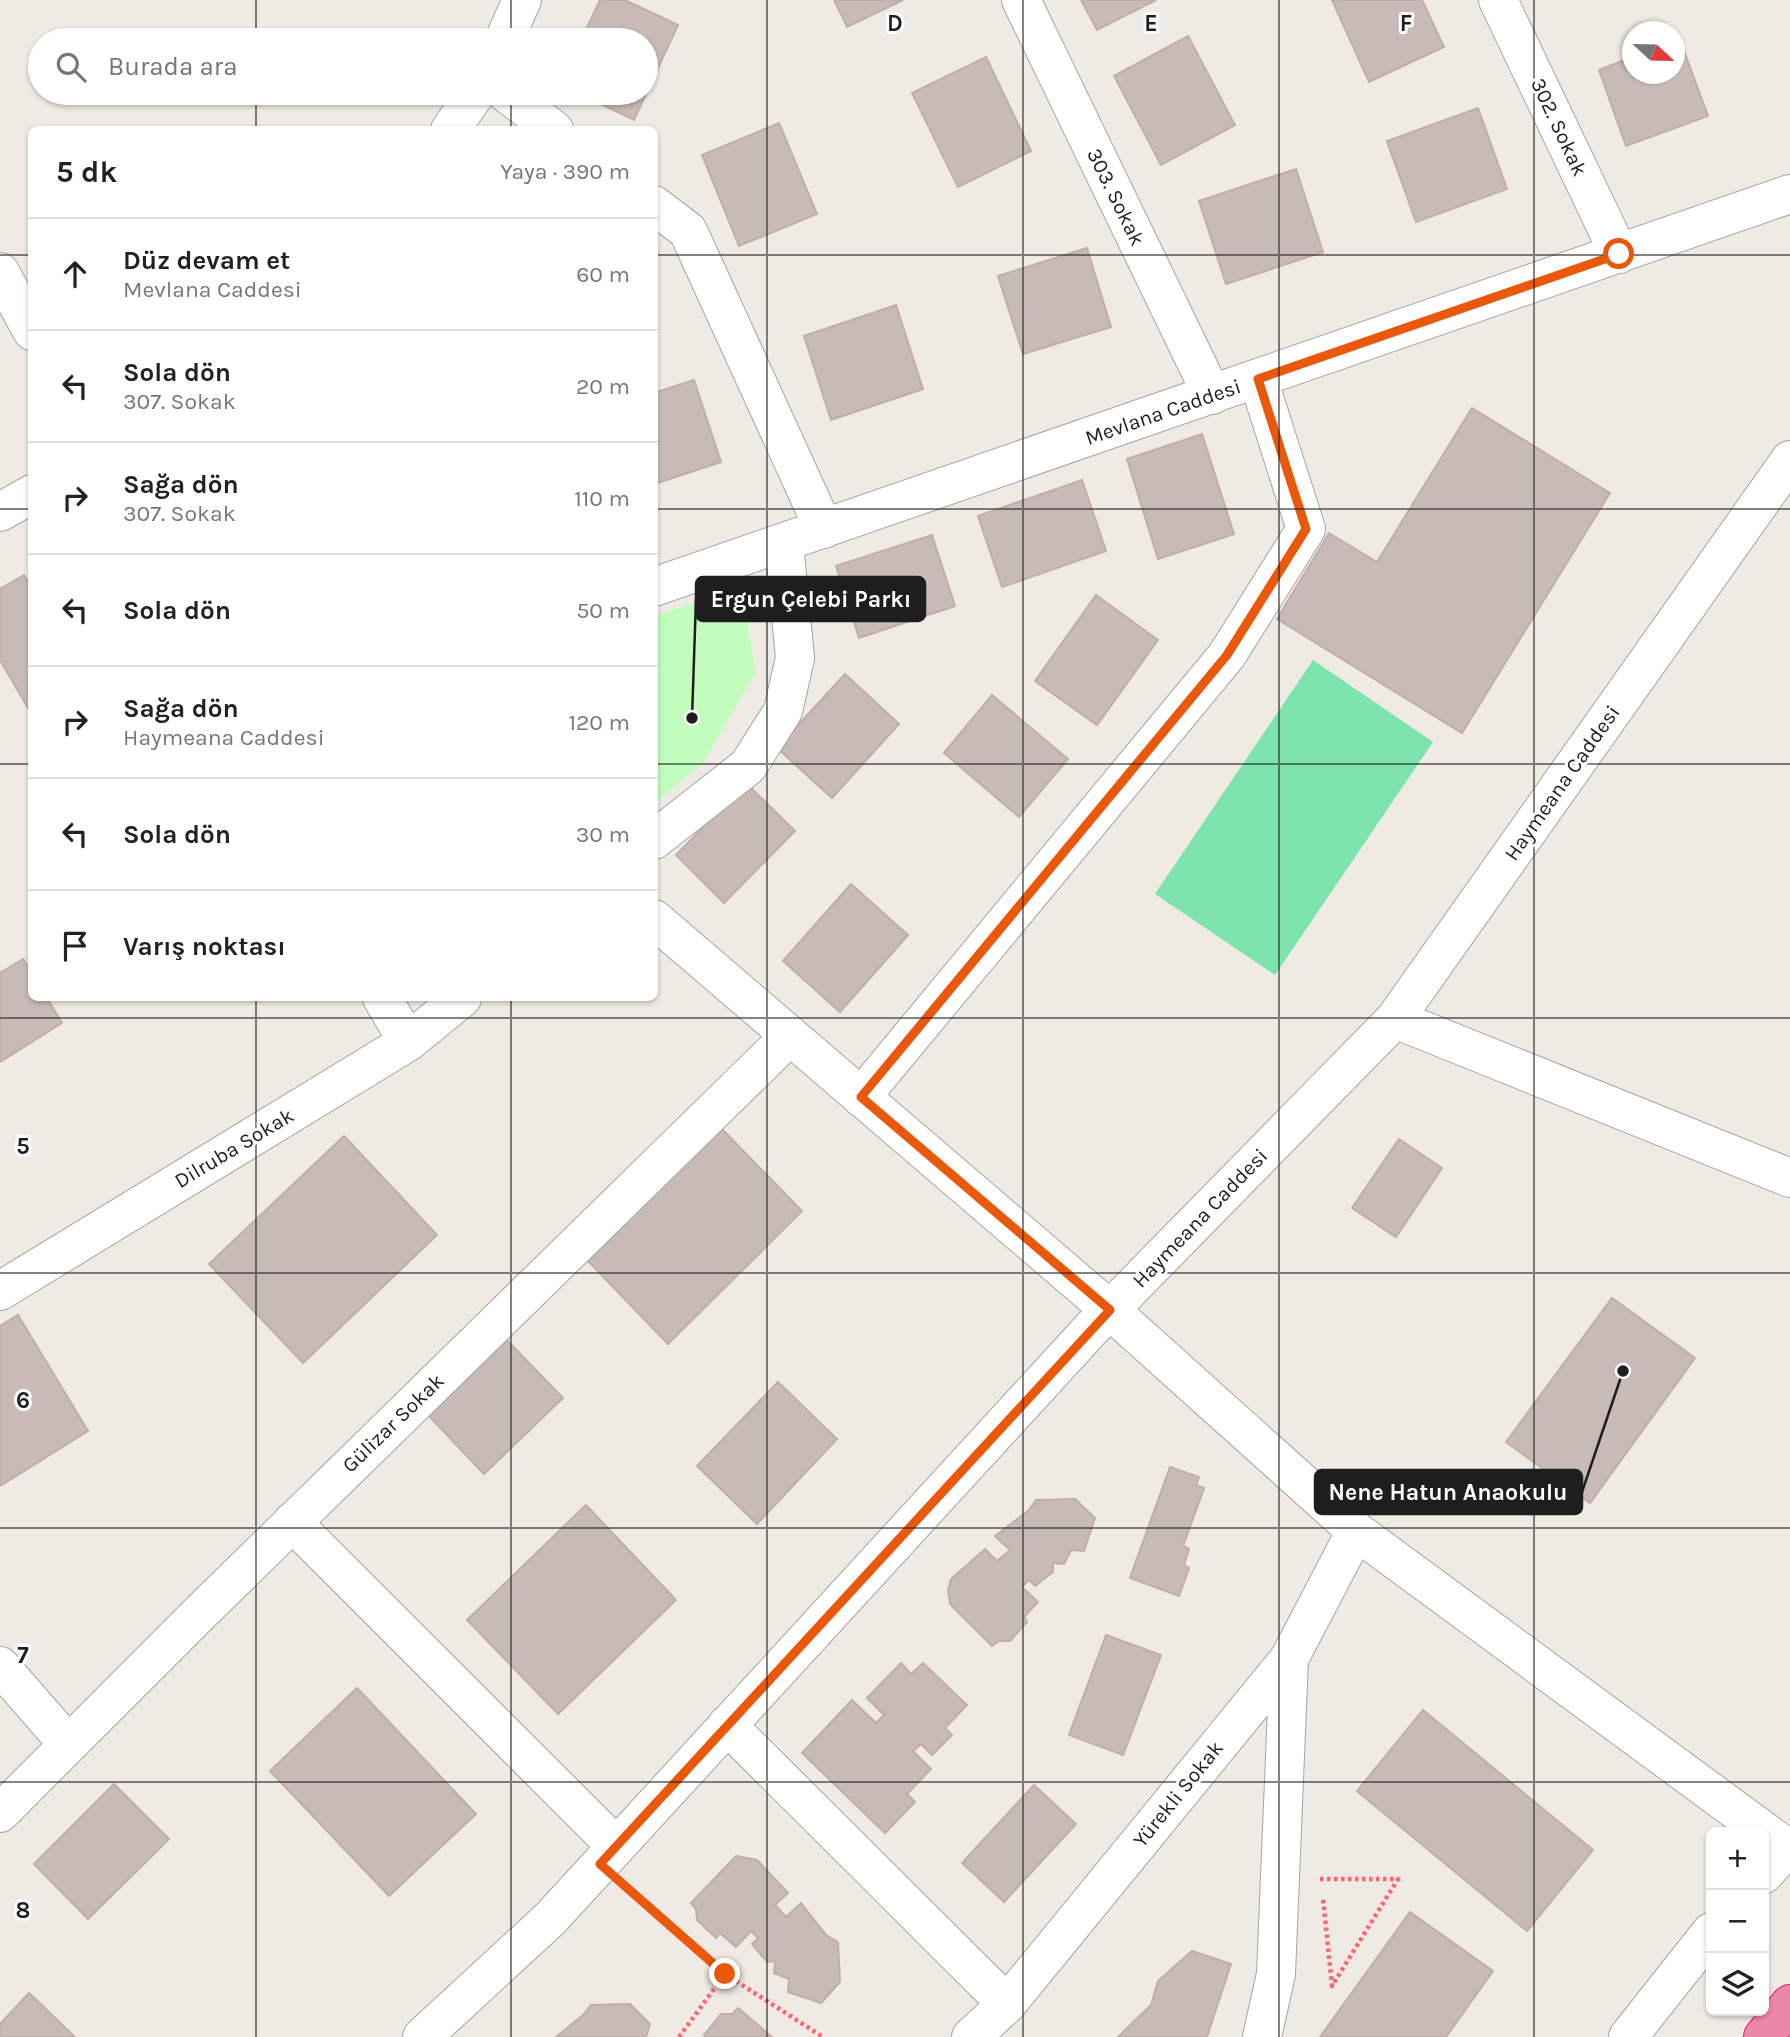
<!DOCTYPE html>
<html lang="tr">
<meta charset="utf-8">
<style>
body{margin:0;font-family:Karla,sans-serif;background:#f6f6f6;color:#222}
.controls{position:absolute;right:21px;bottom:21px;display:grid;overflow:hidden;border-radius:10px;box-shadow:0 2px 5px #0004}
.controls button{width:63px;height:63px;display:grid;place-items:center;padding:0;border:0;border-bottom:2px solid #e0e0e0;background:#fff;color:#222;font:35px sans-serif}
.compass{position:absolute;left:1622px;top:21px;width:63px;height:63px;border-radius:50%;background:#fff;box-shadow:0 2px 5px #0004;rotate:112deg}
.stop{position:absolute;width:21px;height:21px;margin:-16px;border:5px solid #ea580c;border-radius:50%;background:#fff}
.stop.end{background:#ea580c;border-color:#fff;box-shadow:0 2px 7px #0008}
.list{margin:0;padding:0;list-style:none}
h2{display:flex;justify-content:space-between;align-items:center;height:91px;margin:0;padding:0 28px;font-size:30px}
h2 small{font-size:23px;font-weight:400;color:#767676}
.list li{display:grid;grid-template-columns:46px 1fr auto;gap:21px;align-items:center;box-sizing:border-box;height:112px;padding:0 28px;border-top:2px solid #e0e0e0}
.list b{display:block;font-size:26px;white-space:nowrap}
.list p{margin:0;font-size:23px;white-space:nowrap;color:#767676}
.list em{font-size:23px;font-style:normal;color:#767676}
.icon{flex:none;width:38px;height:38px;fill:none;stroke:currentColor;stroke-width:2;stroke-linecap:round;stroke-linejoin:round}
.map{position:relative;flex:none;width:1790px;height:2037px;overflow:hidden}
.search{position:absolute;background:#fff;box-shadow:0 2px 5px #0004;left:28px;top:28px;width:630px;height:77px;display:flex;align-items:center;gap:18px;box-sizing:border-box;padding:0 24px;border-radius:38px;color:#767676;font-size:26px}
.panel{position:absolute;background:#fff;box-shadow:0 2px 5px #0004;left:28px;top:126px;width:630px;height:875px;border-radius:10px}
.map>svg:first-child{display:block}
</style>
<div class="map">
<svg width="1790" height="2037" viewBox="0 0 1790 2037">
<rect width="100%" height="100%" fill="#f0eae4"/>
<polygon fill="#c2fdbe" points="740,587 756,672 703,763 655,803 655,616"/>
<polygon fill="#7de4ad" points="1313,660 1433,742 1275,975 1155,894"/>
<g fill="#c8bbb7" stroke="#c2aea5" stroke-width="2">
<polygon points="600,0 625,0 678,25 634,120 578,93 646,93 646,40 581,40"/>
<polygon points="834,0 903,0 847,27"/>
<polygon points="1081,0 1156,0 1097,30"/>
<polygon points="1332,0 1422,0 1444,47 1369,82"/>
<polygon points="1188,36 1235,125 1161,165 1114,76"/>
<polygon points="1680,40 1708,116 1626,146 1599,70 1632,57 1632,74 1674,74 1674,42"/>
<polygon points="986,57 1031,151 958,187 912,93"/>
<polygon points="1478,108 1507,189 1416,222 1387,141"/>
<polygon points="779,123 817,214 739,246 702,155"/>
<polygon points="1296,169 1323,252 1226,284 1199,201"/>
<polygon points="1087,248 1111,327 1023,354 998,276"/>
<polygon points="896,305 923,389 831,420 804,336"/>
<polygon points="694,380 721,462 654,484 654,393"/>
<polygon points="1472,408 1610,493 1462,733 1277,619 1329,533 1377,562"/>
<polygon points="1202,434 1234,534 1158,559 1127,459"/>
<polygon points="1082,480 1106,551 1002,587 978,516"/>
<polygon points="932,535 955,606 859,638 836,566"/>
<polygon points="24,575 32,588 32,706 28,708 0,660 0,589"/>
<polygon points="1096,595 1158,640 1097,725 1035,681"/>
<polygon points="845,674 899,724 832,798 777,748"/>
<polygon points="992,695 1068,759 1019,817 944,753"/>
<polygon points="746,783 795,831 724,903 676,855"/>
<polygon points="851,884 908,935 840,1012 783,961"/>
<polygon points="23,959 32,973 32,998 47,998 62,1023 0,1062 0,973"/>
<polygon points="721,1128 802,1211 668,1344 587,1260"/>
<polygon points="344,1136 437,1235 303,1363 209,1264"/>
<polygon points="1399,1139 1442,1168 1396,1237 1352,1208"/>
<polygon points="1612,1298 1695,1358 1590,1503 1506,1442"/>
<polygon points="18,1315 88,1431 0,1486 0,1326"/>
<polygon points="505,1338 563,1398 484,1474 427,1414"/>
<polygon points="778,1382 837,1439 757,1524 697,1466"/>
<polygon points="1170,1467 1199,1477 1196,1485 1204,1488 1183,1546 1189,1549 1184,1565 1189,1568 1179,1596 1130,1578"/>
<polygon points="1075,1499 1095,1518 1084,1551 1071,1550 1064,1564 1053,1563 1053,1572 1035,1586 1029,1580 1022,1587 1038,1602 1024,1617 1027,1622 1010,1641 999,1641 992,1646 950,1604 948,1590 951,1579 985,1549 997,1561 1010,1550 995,1536 1029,1510 1036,1500"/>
<polygon points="586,1505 676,1600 558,1714 467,1620"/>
<polygon points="1106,1635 1161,1655 1123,1755 1069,1735"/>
<polygon points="901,1663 911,1674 923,1663 967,1705 945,1728 952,1735 932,1755 921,1744 913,1751 931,1769 907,1794 915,1802 885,1833 802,1753 852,1700 876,1723 884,1715 867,1698"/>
<polygon points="357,1688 476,1814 389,1896 270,1771"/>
<polygon points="1423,1710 1593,1850 1527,1931 1357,1791"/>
<polygon points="114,1784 169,1839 88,1919 34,1864"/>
<polygon points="1034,1785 1076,1824 1004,1902 962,1863"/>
<polygon points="736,1856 757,1860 788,1893 775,1905 786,1917 801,1903 827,1936 838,1942 840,1982 821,2003 788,1992 789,1979 774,1973 775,1961 767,1962 752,1944 758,1938 751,1931 736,1947 720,1933 716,1938 697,1920 696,1909 691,1903"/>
<polygon points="1410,1912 1493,1971 1446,2037 1320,2037"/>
<polygon points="1192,1951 1231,1964 1207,2037 1118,2037 1151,2005 1158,1981"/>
<polygon points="29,1993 75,2037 0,2037 0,2024"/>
<polygon points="630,2004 650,2024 646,2037 556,2037 583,2015 591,2005"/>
<polygon points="738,2008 772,2037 706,2037 704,2035 721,2014 732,2014"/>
</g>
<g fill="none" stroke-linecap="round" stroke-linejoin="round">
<g stroke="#a5a5a5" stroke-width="40">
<g id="minor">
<polyline points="1021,0 1212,395"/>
<polyline points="1498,0 1619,254"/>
<polyline points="504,40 522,0"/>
<polyline points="506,93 554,130"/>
<polyline points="450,130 476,93"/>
<polyline points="654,205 688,231 824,529"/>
<polyline points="0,272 32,331"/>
<polyline points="0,512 32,494"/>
<polyline points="654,587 1790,194"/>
<polyline points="654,840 748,766 783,711 795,658 784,543"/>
<polyline points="654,919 1110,1310 1356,1531 1787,1848"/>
<polyline points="382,998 408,1042"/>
<polyline points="1395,1019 1790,1178"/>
<polyline points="861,1097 1227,655 1306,529 1258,379"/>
<polyline points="0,1291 408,1042 462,998"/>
<polyline points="292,1522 616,1846"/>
<polyline points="0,1666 68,1744"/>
<polyline points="727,1725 1007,2004"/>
<polyline points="0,1813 203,1610 790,1036"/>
<polyline points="1764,1874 1790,1845"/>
<polyline points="422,2037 550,1919 1091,1329 1395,1019 1790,460"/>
<polyline points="971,2037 1007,2004 1289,1659 1356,1531"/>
<polyline points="1262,2037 1276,1974 1289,1659"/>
<polyline points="1628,2037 1711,1932"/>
</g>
</g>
<g stroke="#e51a7d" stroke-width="40">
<polyline id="highway" points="1763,2037 1790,2004"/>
</g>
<g stroke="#ff656c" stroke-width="4.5" stroke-dasharray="3.5 3.5" stroke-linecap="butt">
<polyline points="1320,1879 1398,1879 1332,1986 1323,1898"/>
<polyline points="631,1891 725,1974"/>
<polyline points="679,2037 725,1974 823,2037"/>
</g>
<use href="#minor" stroke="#fff" stroke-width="38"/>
<use href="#highway" stroke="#ec87a8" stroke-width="38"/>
</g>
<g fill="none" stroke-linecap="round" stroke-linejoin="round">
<polyline stroke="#ea580c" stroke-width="9" points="725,1974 600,1864 1110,1310 861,1097 1227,655 1306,529 1258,379 1619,254"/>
</g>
<path fill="none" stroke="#1e1e1e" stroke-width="2" stroke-opacity="0.55" d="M256 0V40M511 0V40M767 0V2037M1023 0V2037M1279 0V2037M1534 0V2037M256 93V130M511 93V130M0 255H32M654 255H1790M0 509H32M654 509H1790M0 764H32M654 764H1790M256 998V2037M511 998V2037M0 1018H1790M0 1273H1790M0 1528H1790M0 1782H1790"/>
<g text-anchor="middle" stroke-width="6" stroke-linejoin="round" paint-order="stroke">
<g font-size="21" fill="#1e1e1e" stroke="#fff">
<text transform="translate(1559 127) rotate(65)" y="7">302. Sokak</text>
<text transform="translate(1116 197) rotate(64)" y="7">303. Sokak</text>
<text transform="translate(1163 412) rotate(-19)" y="7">Mevlana Caddesi</text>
<text transform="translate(1562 783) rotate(-55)" y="7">Haymeana Caddesi</text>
<text transform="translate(234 1148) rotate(-31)" y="7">Dilruba Sokak</text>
<text transform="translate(1200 1218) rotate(-46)" y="7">Haymeana Caddesi</text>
<text transform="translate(393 1423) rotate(-44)" y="7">Gülizar Sokak</text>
<text transform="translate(1178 1794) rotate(-51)" y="7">Yürekli Sokak</text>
</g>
</g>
<g font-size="23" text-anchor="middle" font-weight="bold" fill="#1e1e1e" stroke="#fff" stroke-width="6" stroke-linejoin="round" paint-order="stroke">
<text x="895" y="31">D</text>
<text x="1151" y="31">E</text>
<text x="1406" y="31">F</text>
<text x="23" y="1154">5</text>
<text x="23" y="1408">6</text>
<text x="23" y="1663">7</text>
<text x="23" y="1918">8</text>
</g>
<path fill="none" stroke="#1e1e1e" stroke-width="2.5" d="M692 718L696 599M1623 1371L1582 1492"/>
<g fill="#1e1e1e" stroke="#fff" stroke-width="2.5">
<circle cx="692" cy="718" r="7"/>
<circle cx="1623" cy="1371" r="7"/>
</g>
<g fill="#1e1e1e" stroke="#1e1e1e" stroke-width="2.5">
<rect x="696" y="577" width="229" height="44" rx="7"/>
<rect x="1315" y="1470" width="267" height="44" rx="7"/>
</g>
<g font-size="23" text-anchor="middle" font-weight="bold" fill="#fff">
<text x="811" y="607">Ergun Çelebi Parkı</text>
<text x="1448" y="1500">Nene Hatun Anaokulu</text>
</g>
</svg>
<div class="controls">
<button>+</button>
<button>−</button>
<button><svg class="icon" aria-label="layers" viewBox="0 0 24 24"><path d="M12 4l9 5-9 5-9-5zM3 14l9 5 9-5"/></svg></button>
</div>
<svg class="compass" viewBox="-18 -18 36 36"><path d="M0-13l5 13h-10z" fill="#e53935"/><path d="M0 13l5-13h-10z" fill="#767676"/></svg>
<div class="stop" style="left:1619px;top:254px"></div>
<div class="stop end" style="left:725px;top:1974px"></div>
<div class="search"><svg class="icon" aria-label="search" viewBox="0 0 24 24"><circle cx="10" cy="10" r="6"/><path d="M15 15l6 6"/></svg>Burada ara</div>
<section class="panel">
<h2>5 dk<small>Yaya · 390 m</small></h2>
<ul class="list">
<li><svg class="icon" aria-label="ahead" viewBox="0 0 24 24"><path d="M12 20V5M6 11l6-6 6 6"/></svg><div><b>Düz devam et</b><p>Mevlana Caddesi</p></div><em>60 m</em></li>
<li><svg class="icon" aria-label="left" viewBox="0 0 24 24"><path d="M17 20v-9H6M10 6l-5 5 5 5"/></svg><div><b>Sola dön</b><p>307. Sokak</p></div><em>20 m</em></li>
<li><svg class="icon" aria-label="right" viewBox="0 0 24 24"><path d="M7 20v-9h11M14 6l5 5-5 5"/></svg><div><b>Sağa dön</b><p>307. Sokak</p></div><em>110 m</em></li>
<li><svg class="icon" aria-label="left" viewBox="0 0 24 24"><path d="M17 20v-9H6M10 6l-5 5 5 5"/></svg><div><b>Sola dön</b></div><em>50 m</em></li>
<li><svg class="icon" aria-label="right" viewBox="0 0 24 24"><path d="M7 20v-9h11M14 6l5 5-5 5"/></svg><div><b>Sağa dön</b><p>Haymeana Caddesi</p></div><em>120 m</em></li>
<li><svg class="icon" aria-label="left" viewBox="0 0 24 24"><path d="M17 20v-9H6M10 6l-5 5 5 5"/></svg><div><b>Sola dön</b></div><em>30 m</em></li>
<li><svg class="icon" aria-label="arrive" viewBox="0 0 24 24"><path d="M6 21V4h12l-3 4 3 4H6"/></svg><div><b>Varış noktası</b></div></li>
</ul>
</section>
</div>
